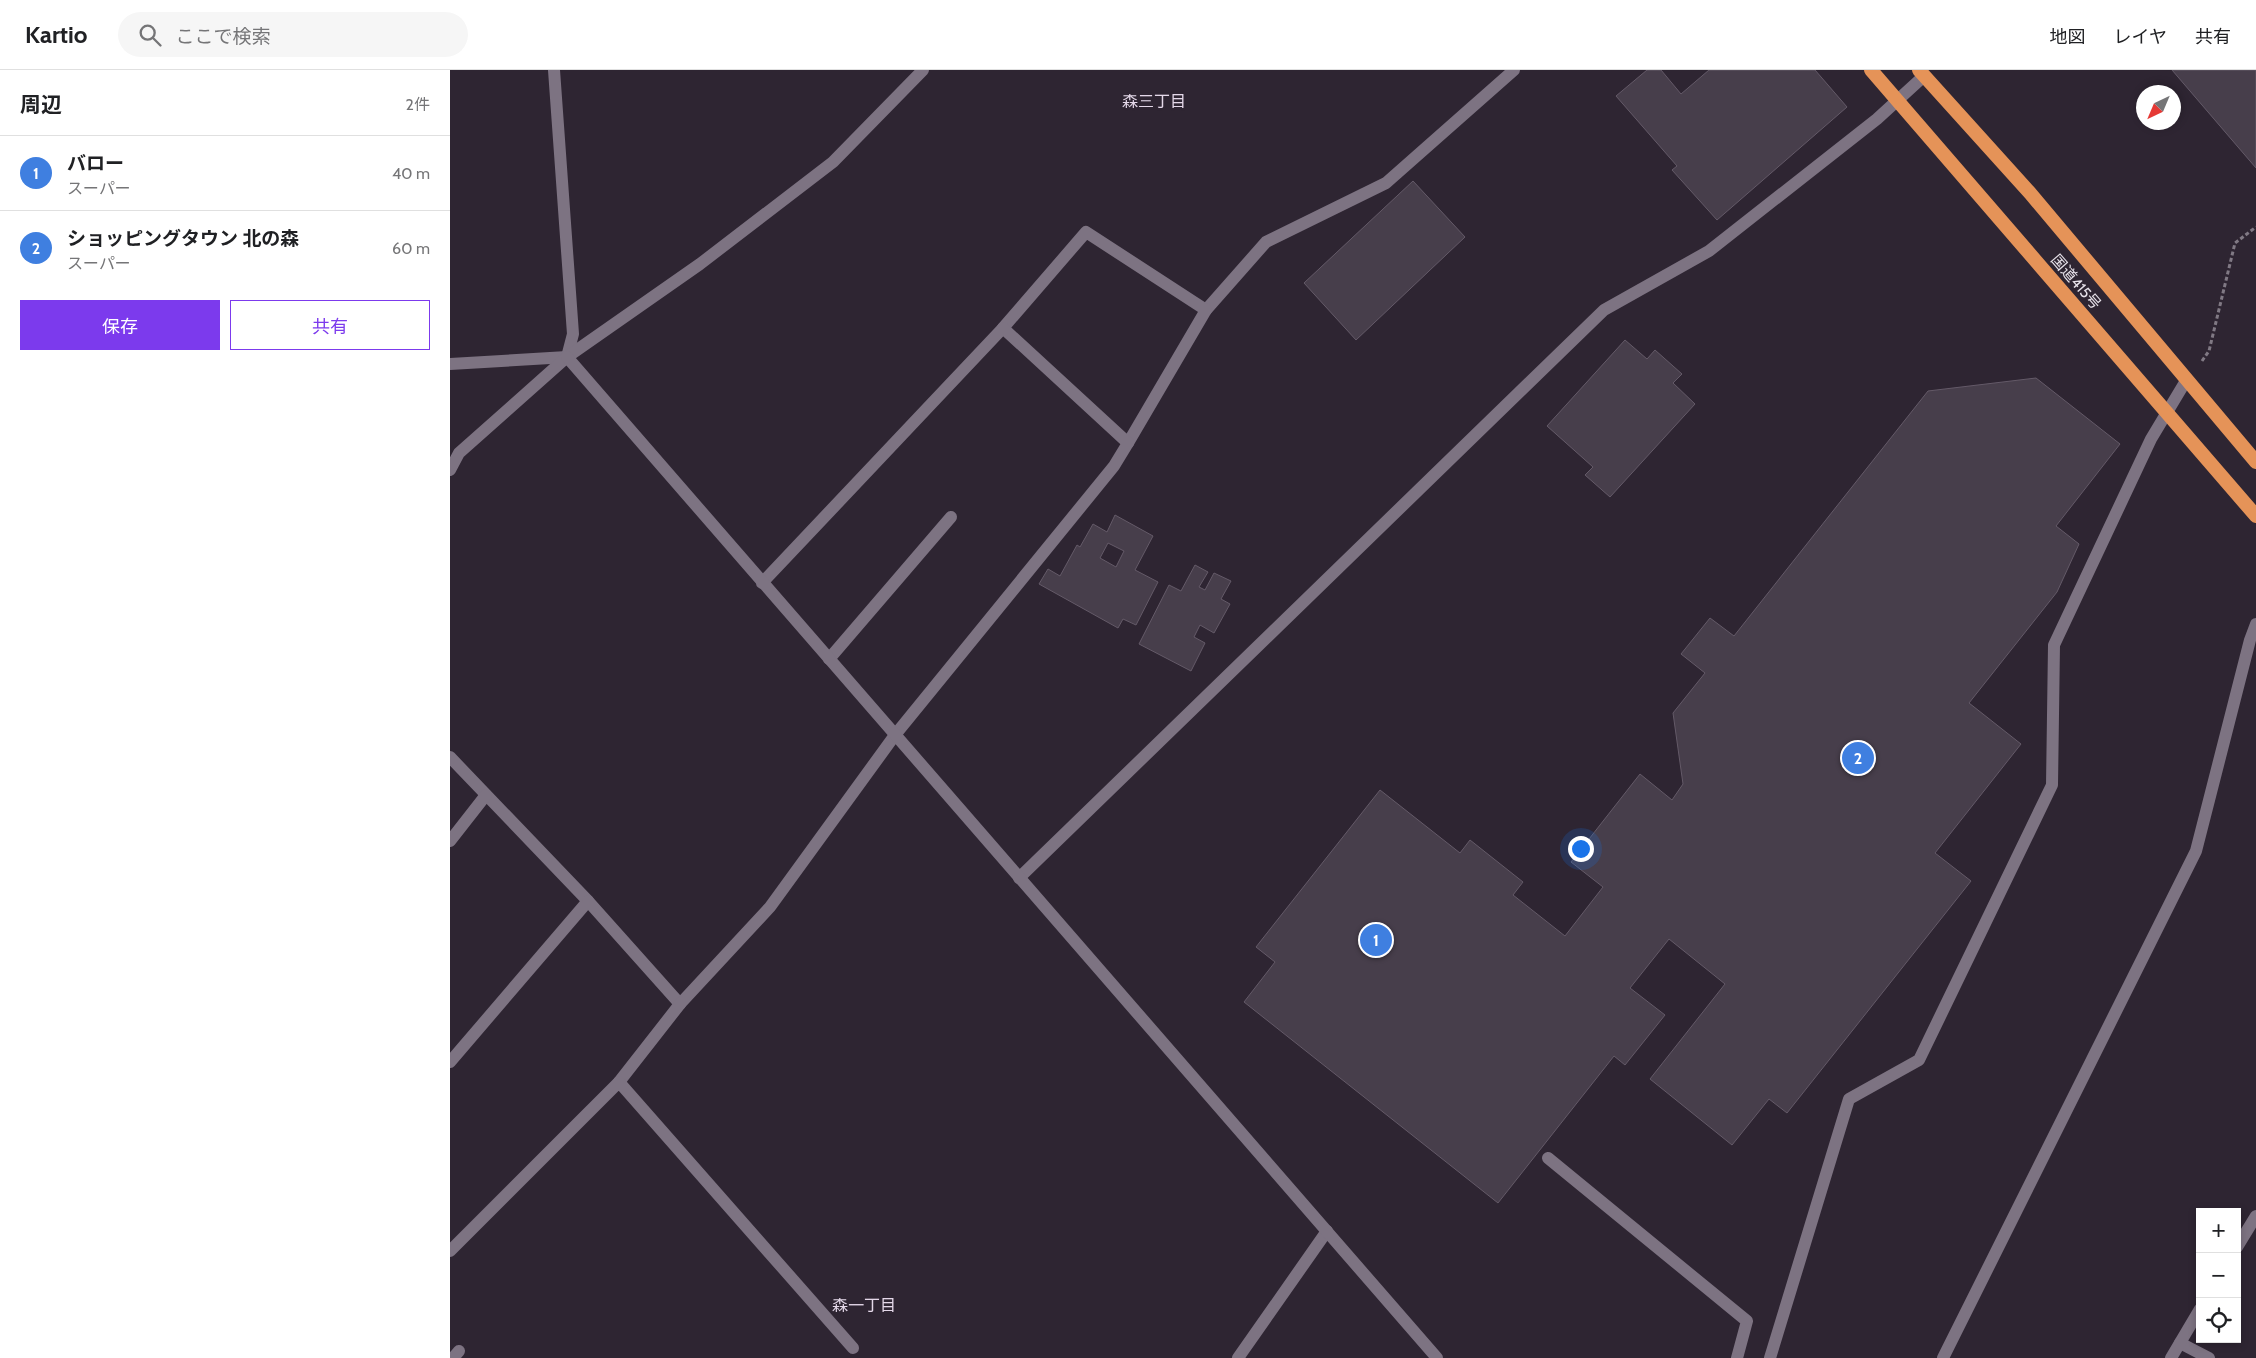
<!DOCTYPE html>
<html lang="ja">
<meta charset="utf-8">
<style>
body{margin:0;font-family:Cabin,"Noto Sans JP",sans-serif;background:#f6f6f6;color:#202124}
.controls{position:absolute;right:15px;bottom:15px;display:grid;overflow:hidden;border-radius:0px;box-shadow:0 2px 8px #0003}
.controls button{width:45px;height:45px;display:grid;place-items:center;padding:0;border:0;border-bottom:1px solid #e0e0e0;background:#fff;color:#202124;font:25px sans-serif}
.compass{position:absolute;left:1686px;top:15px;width:45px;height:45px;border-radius:50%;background:#fff;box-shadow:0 2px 8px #0003;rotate:224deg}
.you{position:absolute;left:1130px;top:778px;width:18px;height:18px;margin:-12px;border:4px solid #fff;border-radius:50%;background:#1a73e8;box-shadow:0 0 0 8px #1a73e833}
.badge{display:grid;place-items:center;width:32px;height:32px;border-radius:50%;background:#7c3aed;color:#fff;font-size:16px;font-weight:700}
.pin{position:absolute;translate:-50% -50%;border:2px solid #fff;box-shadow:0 1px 5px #0006}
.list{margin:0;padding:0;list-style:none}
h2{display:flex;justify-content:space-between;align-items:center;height:65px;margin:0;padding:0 20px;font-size:21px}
h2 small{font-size:16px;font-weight:400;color:#757577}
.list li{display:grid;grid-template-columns:32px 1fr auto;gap:15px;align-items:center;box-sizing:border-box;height:75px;padding:0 20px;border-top:1px solid #e0e0e0}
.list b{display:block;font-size:19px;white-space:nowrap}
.list p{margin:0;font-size:16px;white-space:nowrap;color:#757577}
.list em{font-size:16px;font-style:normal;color:#757577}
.actions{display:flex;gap:10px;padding:15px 20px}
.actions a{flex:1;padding:11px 0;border:1px solid #7c3aed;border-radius:0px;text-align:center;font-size:18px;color:#7c3aed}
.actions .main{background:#7c3aed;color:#fff}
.icon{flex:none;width:28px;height:28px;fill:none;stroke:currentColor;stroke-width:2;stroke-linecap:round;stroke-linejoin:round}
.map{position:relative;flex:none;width:1806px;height:1288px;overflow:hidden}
header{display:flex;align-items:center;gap:30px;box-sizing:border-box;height:70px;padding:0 25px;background:#fff;border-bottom:1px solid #e0e0e0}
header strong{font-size:24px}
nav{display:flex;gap:28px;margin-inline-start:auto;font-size:18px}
.search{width:350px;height:45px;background:#f6f6f6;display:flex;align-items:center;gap:12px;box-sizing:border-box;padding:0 18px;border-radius:28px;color:#757577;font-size:19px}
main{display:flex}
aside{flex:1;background:#fff}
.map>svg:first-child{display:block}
</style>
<header>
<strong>Kartio</strong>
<div class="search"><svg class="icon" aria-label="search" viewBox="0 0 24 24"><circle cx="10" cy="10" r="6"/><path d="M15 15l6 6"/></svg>ここで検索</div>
<nav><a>地図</a><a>レイヤ</a><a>共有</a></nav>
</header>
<main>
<aside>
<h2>周辺<small>2件</small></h2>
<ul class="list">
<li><span class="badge" style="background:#3f7fe0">1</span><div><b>バロー</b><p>スーパー</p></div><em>40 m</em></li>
<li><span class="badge" style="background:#3f7fe0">2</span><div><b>ショッピングタウン 北の森</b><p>スーパー</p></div><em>60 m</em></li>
</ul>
<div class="actions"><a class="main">保存</a><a>共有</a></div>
</aside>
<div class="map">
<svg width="1806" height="1288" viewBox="0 0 1806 1288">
<rect width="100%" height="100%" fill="#2e2532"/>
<g fill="#473e4b" stroke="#645a68" fill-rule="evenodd">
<polygon points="1197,0 1211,0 1231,24 1259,0 1365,0 1397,37 1267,150 1222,100 1227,96 1166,26"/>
<polygon points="1722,0 1806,0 1806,98"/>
<polygon points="963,111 1015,167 906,270 854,213"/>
<polygon points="1175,270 1197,289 1205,280 1232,304 1223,313 1245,334 1160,427 1135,405 1143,397 1097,356"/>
<polygon points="1586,308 1670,374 1606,456 1629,474 1607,522 1519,633 1571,674 1485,783 1521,811 1337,1043 1319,1029 1282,1075 1200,1009 1275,914 1219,869 1180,918 1215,945 1175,995 1164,986 1048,1133 794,932 825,892 806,877 930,720 1010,783 1020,770 1073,812 1063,825 1115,866 1153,817 1121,792 1190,704 1222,730 1233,714 1223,643 1255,603 1231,584 1260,548 1284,566 1478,321"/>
<path d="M665 445 703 466 685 500 708 512 686 555 673 549 668 558 589 514 598 499 610 506 627 475 630 477 643 454 657 462ZM658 473 674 481 666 497 650 488Z"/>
<polygon points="745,495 758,502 749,517 755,520 764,503 781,511 771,529 780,534 764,563 750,555 744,567 755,573 741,601 689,574 719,515 731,521"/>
</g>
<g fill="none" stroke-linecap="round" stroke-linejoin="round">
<polyline stroke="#807984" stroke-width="3" stroke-dasharray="4 2.5" stroke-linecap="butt" points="1752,291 1759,281 1785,173 1806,157"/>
<g stroke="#7d7382" stroke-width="12">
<polyline points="104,0 123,264 117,287"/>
<polyline points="756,240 816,172 936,113 1064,0"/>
<polyline points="553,258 636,162 756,240 678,373"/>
<polyline points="0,294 117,287"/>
<polyline points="0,400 9,383 117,287 250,194 383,92 473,0"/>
<polyline points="379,589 501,447"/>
<polyline points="0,687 138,831 0,992"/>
<polyline points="0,771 36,725"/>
<polyline points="569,808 1154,240 1259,181 1427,49 1474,6"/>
<polyline points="138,831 230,934"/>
<polyline points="169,1012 230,934 320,837 445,665 664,396 678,373 553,258 312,513"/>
<polyline points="1098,1088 1297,1251 1287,1288"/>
<polyline points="1787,1177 1806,1146"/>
<polyline points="0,1181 169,1012 403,1278"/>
<polyline points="1730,1273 1759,1288"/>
<polyline points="3,1288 9,1281"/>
<polyline points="788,1288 877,1161"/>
<polyline points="1320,1288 1399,1029 1469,990 1602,715 1604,575 1701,369 1737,309"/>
<polyline points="1493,1288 1746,781 1800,570 1806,554"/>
<polyline points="1721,1288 1750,1239"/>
</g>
<polyline stroke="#7d7382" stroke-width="12" points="117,287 987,1288"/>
<g stroke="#e59358" stroke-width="14">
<polyline points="1421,0 1806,446"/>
<polyline points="1469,0 1580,123 1806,392"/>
</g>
</g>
<g text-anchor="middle" stroke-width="4.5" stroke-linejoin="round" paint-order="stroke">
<g font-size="15" fill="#e7e2ea" stroke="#2e2532">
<text transform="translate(1626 212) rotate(49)" y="5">国道415号</text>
</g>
<g font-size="16" fill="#e4d8e9" stroke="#2e2532">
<text x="704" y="37">森三丁目</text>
<text x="414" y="1241">森一丁目</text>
</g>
</g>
</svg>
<div class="controls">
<button>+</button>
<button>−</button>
<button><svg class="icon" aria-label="locate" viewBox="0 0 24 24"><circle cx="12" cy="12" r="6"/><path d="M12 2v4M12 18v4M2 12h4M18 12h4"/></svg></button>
</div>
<svg class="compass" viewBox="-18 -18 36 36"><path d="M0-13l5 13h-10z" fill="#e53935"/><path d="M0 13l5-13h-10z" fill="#757577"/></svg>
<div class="you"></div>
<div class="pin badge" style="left:926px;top:870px;background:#3f7fe0">1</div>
<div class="pin badge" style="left:1408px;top:688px;background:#3f7fe0">2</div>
</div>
</main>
